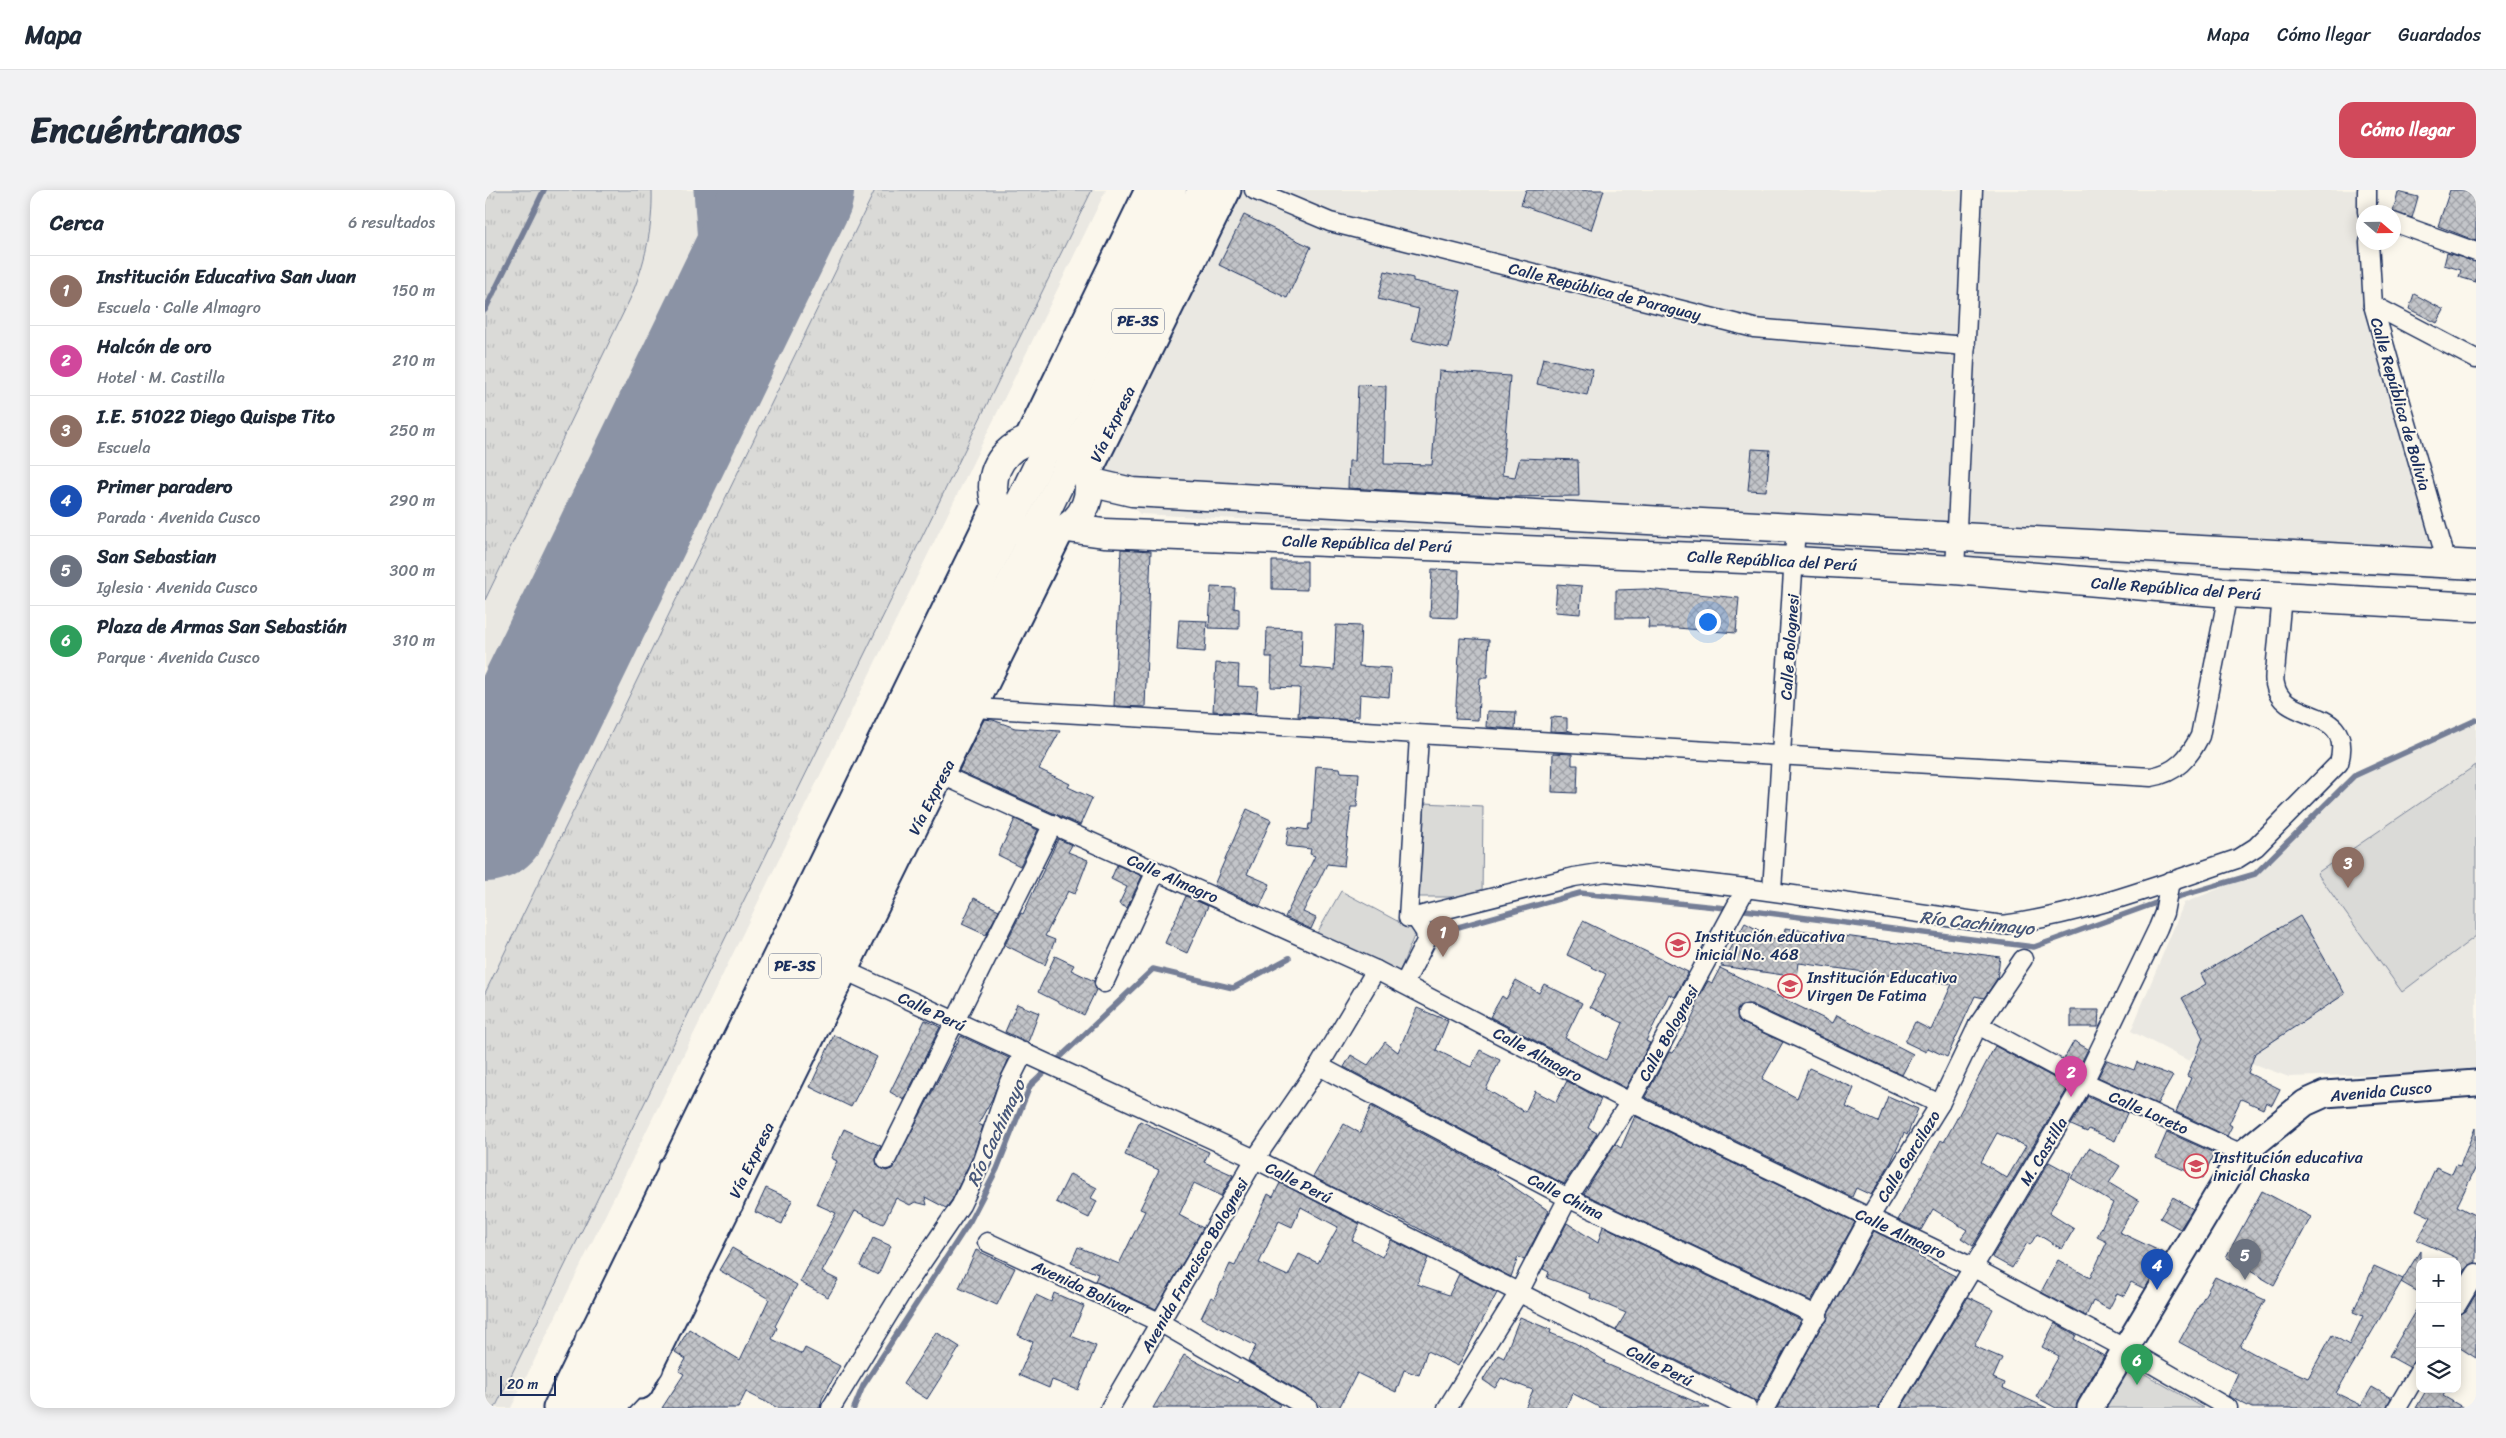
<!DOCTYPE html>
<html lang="es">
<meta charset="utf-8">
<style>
body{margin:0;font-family:Sriracha,sans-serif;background:#f2f2f3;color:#1f2937}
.controls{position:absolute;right:15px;bottom:15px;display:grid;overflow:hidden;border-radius:10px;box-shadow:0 2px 12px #0003}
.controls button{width:45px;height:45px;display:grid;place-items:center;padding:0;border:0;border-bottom:1px solid #e0e1e3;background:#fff;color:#1f2937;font:25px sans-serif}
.compass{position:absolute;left:1871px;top:15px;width:45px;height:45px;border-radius:50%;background:#fff;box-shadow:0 2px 12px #0003;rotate:110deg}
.scale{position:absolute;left:15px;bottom:12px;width:56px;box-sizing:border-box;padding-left:5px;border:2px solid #1b2f5e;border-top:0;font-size:14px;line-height:18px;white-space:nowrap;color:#1b2f5e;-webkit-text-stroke:4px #fbf7ec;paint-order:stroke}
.you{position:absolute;left:1222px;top:431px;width:18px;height:18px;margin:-12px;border:4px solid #fff;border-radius:50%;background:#1a73e8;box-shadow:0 0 0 8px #1a73e833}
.badge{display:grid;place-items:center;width:32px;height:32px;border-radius:50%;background:#d1495b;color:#fff;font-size:16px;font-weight:700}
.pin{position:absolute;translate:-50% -41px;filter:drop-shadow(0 1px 2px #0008)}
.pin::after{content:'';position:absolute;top:26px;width:18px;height:15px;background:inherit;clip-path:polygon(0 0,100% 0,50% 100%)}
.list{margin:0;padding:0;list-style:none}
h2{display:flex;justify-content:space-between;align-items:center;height:65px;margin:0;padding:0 20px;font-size:21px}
h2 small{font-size:16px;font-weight:400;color:#747a83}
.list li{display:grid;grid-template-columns:32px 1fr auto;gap:15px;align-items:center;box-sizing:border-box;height:70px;padding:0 20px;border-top:1px solid #e0e1e3}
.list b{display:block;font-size:19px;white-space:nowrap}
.list p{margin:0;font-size:16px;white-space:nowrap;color:#747a83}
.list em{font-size:16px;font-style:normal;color:#747a83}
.icon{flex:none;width:28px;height:28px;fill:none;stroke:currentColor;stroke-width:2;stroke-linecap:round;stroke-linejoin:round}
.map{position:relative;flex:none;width:1991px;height:1218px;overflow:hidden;border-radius:15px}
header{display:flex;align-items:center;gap:30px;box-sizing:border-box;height:70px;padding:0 25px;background:#fff;border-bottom:1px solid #e0e1e3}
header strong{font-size:24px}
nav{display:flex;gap:28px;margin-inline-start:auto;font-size:18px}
.intro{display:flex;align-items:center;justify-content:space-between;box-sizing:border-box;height:120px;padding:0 30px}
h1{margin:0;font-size:35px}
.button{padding:12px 22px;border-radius:15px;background:#d1495b;color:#fff;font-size:18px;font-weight:700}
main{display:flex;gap:30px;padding:0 30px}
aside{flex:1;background:#fff;border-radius:15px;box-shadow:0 2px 12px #0003}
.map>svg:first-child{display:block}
</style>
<header>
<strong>Mapa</strong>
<nav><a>Mapa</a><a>Cómo llegar</a><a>Guardados</a></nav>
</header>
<div class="intro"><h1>Encuéntranos</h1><a class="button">Cómo llegar</a></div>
<main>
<aside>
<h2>Cerca<small>6 resultados</small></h2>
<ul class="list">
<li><span class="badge" style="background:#8d6e63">1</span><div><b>Institución Educativa San Juan</b><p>Escuela · Calle Almagro</p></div><em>150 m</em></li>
<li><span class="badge" style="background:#d1479c">2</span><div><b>Halcón de oro</b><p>Hotel · M. Castilla</p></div><em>210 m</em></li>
<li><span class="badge" style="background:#8d6e63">3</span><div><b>I.E. 51022 Diego Quispe Tito</b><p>Escuela</p></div><em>250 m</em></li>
<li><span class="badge" style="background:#1a4fb4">4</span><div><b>Primer paradero</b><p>Parada · Avenida Cusco</p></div><em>290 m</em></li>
<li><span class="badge" style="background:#6b7280">5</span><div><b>San Sebastian</b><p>Iglesia · Avenida Cusco</p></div><em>300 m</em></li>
<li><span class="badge" style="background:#2e9e5b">6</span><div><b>Plaza de Armas San Sebastián</b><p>Parque · Avenida Cusco</p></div><em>310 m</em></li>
</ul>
</aside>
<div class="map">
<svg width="1991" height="1218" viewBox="0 0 1991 1218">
<defs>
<pattern id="grass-tufts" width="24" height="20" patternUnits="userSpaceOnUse" patternTransform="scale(1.25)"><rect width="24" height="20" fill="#dadad7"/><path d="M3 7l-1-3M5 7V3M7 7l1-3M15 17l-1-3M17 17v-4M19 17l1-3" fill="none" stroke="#babbbb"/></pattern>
<pattern id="building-cross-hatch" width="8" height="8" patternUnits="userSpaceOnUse" patternTransform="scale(1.25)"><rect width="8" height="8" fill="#c3c5c9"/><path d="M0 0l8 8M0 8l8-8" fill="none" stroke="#9ea0a6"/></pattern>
</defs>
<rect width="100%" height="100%" fill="#fbf7ec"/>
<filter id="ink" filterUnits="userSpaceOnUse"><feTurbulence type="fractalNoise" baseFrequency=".02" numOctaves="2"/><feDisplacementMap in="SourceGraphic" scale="10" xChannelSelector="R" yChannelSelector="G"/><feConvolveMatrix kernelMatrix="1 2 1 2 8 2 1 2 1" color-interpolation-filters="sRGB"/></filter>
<g filter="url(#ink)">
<g fill="#eae8e2">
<polygon points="0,0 621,0 26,1218 0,1218"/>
<polygon points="724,0 1889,0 1878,22 1878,52 1886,100 1972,391 655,324 594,269"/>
<polygon points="1991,530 1991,881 1804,887 1717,855 1704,871 1646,841 1699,713 1770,684 1869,586"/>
</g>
<g fill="url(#grass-tufts)" stroke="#7a849a">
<path d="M0 0H167C168 38 160 74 145 109L0 410Z"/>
<polygon points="390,0 607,0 10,1218 0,1218 0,803"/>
</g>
<g fill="#dadad7" stroke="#7a849a">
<polygon points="1991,575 1991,746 1917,802 1832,683"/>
<polygon points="940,613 998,616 997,707 934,707"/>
<polygon points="856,701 931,741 914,783 831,745"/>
<polygon points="1639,1172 1719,1218 1611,1218"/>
</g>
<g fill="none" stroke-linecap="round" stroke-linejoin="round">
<g stroke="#747e96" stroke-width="5.5">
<polyline points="0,120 59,0"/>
<polyline points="941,746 1095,703 1260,720 1549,757 1668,714 1770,684 1869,586 1991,530"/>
<polyline points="369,1218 378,1196 485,1031 512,979 545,896 668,779 748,798 804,768"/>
</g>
<polyline stroke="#8b93a5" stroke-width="51" points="234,0 244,126"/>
<polyline stroke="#8b93a5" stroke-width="128" points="0,628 305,0"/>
</g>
<g fill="url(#building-cross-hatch)" stroke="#1b2f5e" fill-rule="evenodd">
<polygon points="1041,0 1119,0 1106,40 1036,15"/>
<polygon points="1965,0 1991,0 1991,51 1953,36"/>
<polygon points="1913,2 1933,7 1927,28 1908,22"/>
<polygon points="759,25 826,57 802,108 734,75"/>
<polygon points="1962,63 1991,72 1991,92 1974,87 1976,80 1959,75"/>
<polygon points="900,81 928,88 928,91 976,101 964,158 927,150 934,119 893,109"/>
<polygon points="1929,104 1959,120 1952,133 1924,119"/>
<polygon points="1058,168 1108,179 1102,205 1052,194"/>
<polygon points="954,181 1025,186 1017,285 1030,287 1035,268 1093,270 1094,306 1025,307 863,298 864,271 870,271 873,195 901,196 899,274 947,275"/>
<polygon points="1267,259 1285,260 1281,301 1263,300"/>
<polygon points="636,359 666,361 660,517 629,516"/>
<polygon points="787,371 822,371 822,400 787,399"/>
<polygon points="947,379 974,380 972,428 945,427"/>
<polygon points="1072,394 1097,396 1095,424 1070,422"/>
<polygon points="726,397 750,398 749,418 754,419 754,439 724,438"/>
<polygon points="1160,399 1254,408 1251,443 1192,438 1163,438 1164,428 1131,428 1131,400"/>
<polygon points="694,430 722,431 720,462 692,460"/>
<polygon points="851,435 876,436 874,476 906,478 904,507 875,504 874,526 869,526 869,530 813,526 815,498 786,497 787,467 781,467 782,438 817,439 816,477 849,480"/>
<polygon points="975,448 1004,450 1002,488 995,488 993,530 970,529"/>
<polygon points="731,473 754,475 753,496 773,497 771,524 728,521"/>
<polygon points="1002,521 1031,522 1030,539 1001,537"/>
<polygon points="1066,527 1082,528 1082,540 1088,542 1065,541"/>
<polygon points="499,529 508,530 530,538 575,541 554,579 585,594 583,597 607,608 595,635 474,581"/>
<polygon points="1068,563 1087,564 1087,575 1093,575 1092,603 1067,602"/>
<polygon points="831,576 855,578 856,582 874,583 872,617 866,617 859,676 842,674 818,722 831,728 826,739 800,727 830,666 825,664 826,659 801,656 804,637 823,640 824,634 827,634"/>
<polygon points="762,619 786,630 762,684 785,694 775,716 729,695"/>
<polygon points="530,629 553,640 535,676 513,665"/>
<polygon points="573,649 587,655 583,662 603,670 590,704 583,701 560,746 570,750 560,775 520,755 536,723 538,724"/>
<polygon points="632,675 657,686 642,718 634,714 642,697 626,689"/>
<polygon points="701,706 723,716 702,763 680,753"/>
<polygon points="489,708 514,720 501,745 477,734"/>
<polygon points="1815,726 1860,804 1770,863 1763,883 1795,899 1787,915 1781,912 1778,919 1756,909 1744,934 1747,936 1742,946 1691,922 1706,888 1702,886 1718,848 1714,840 1715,839 1697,808 1721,794 1716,784"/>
<polygon points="1098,731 1203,782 1190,807 1184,804 1161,851 1165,853 1141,898 1005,827 1017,806 1021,809 1031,790 1054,803 1059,794 1097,813 1080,848 1121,870 1138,833 1105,817 1121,784 1082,765"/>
<polygon points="1260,733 1298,753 1300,738 1515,767 1512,789 1499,808 1490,806 1462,867 1443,858 1441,862 1420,852 1430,832 1446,840 1467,794 1314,773 1312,787 1236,776"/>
<polygon points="570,766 589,775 586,780 609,791 611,800 599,825 553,802"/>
<polygon points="1235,778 1348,833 1352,825 1428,864 1417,885 1266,814 1256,815 1252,820 1253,830 1257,833 1298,852 1277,889 1312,908 1324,878 1369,898 1361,917 1393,932 1403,906 1433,919 1422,945 1419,943 1406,972 1386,1005 1371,998 1367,1007 1160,907 1184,862 1188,863 1198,846 1212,818 1209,816 1223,791 1227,793"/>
<polygon points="532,814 554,823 543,852 520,842"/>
<polygon points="932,818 963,831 951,860 986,877 995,860 1015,870 1001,899 1040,922 1050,901 1071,912 1082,891 1116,909 1103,938 1112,943 1079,994 859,877 866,865 883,875 900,852 913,862"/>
<polygon points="1586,820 1614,820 1613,837 1586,837"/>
<polygon points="440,830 455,837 419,910 405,902"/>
<polygon points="349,845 392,867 366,917 325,897"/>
<polygon points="476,846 524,868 507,909 493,934 498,936 488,966 467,1010 461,1018 440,1007 442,1015 430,1012 425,1015 411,1008 398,1034 370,1021 337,1082 353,1090 343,1107 315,1092 351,1023 331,1014 352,971 346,968 359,939 396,956 391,966 392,975 401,981 407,979"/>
<polygon points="1589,851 1603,859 1594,877 1579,869"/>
<path d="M1510 856 1584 896 1488 1056 1476 1048 1482 1040 1448 1019 1436 1040 1413 1030 1456 950 1459 952 1470 932ZM1512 943 1541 956 1522 988 1496 972Z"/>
<polygon points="1622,870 1649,880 1652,872 1688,886 1672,914 1613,887"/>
<polygon points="1603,906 1642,923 1630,951 1604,939 1602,942 1586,935"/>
<polygon points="886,916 1012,983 1011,985 1064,1021 1039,1070 1033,1067 1026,1087 885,1013 884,1015 828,987 859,934 875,943"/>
<polygon points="1150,926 1370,1032 1326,1111 1099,1004 1130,954 1136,958"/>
<polygon points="655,931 724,962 719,972 748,985 736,1006 709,993 694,1025 718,1038 671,1119 610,1091 613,1084 586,1073 593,1057 634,1074 660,1021 655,1019 674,980 640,965"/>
<polygon points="1990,938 1991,977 1972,1016 1991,1026 1991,1072 1982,1077 1972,1094 1972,1068 1932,1050 1946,1027 1931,1020 1951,977 1967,984 1971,975 1975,976"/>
<polygon points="1682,942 1729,963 1718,988 1671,968"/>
<polygon points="1604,958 1635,976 1624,993 1654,1011 1634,1042 1681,1064 1660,1099 1646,1092 1639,1106 1632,1103 1624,1119 1608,1111 1601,1126 1556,1102 1573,1070 1605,1088 1622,1052 1612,1047 1628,1013 1586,988"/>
<polygon points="1564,972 1586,984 1564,1023 1589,1039 1577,1059 1552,1044 1545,1055 1542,1053 1527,1078 1507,1067"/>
<polygon points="585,984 612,998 606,1008 612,1011 604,1028 571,1012"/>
<path d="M795 993 875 1034 867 1050 897 1067 906 1050 943 1068 932 1094 964 1105 974 1084 1012 1103 973 1176 942 1161 934 1185 919 1180 911 1202 872 1183 854 1218H837L828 1209 763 1171 771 1156 716 1128 726 1107 729 1109 745 1074 750 1076 783 1004 788 1007ZM816 1017 853 1037 833 1073 814 1064 803 1086 774 1073 794 1031 807 1037Z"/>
<polygon points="281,998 307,1010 297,1034 270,1022"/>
<polygon points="1777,1001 1826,1027 1789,1095 1741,1067"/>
<polygon points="1688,1007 1708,1019 1695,1039 1675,1028"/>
<polygon points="1082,1033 1113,1053 1118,1036 1316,1130 1271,1212 1245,1197 1246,1195 1223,1186 1131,1140 1141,1123 1105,1108 1106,1104 1062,1088 1064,1082 1058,1079"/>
<polygon points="1389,1041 1425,1059 1435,1065 1434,1067 1470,1086 1393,1218 1292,1218 1337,1135 1342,1131 1343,1124"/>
<polygon points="388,1048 406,1056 393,1085 375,1076"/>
<polygon points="247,1058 312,1095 290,1136 292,1138 287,1149 317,1164 320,1158 355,1176 337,1209 335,1218 293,1218 261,1202 253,1218 177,1218 199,1184 194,1181 201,1169 190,1162 204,1139 255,1170 284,1109 234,1080"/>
<polygon points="491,1060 530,1078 512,1115 474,1098"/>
<polygon points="1935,1061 1935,1103 1916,1092"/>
<polygon points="1889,1076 1918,1089 1851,1203 1876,1215 1887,1197 1906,1208 1901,1218 1767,1218 1743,1206 1753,1184 1694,1152 1730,1087 1780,1110 1755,1156 1775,1167 1823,1188 1847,1145 1864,1155 1878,1126 1868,1122"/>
<polygon points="569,1103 599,1116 586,1146 611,1156 593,1200 567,1190 564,1198 534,1185 548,1152 533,1145 551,1105 566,1112"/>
<polygon points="1991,1104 1991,1168 1972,1156 1972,1126 1981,1121"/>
<polygon points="1483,1107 1508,1119 1489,1156 1517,1168 1508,1188 1520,1193 1518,1198 1562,1218 1416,1218"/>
<polygon points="1935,1113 1935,1165 1924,1177 1904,1166"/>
<polygon points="1035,1127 1066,1140 1065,1143 1090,1153 1120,1171 1119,1173 1225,1218 1116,1218 1087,1203 1081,1218 1040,1218 1048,1200 1016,1188 1010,1198 998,1190 1013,1165 1019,1168"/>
<polygon points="1570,1133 1591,1145 1589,1149 1619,1166 1593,1211 1591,1218 1571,1218 1551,1207 1574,1166 1557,1157"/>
<polygon points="451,1142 475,1157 442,1209 418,1194"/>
<polygon points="699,1165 752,1193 754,1190 795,1214 793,1218 668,1218"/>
<polygon points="1942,1199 1962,1199 1958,1206 1979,1218 1931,1218"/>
</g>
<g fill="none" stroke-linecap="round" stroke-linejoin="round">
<g stroke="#1b2f5e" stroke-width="21">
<g id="street">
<polyline points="769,0 845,32 1269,138 1481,156"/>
<polyline points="1882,0 1882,22"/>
<polyline points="1908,32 1991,62"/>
<polyline points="1884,52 1888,115 1962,373"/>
<polyline points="1888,115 1991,169"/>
<polyline points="1470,380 1488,0"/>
<path d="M490 518 1666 587C1691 583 1704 568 1715 546L1743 403"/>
<polyline points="457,585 891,780 1145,912 1489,1078 1641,1159 1743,1218"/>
<polyline points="1287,700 1311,337"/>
<polyline points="930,727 1089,687 1121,682 1261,698"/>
<polyline points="359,780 770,969 1262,1218"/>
<polyline points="619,793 671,681"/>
<polyline points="919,794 941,751 940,742 930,727 923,728 934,546"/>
<polyline points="1262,824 1455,914"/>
<polyline points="1493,835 1599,892 1757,964"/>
<polyline points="834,876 1083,1008 1333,1126"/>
<polyline points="401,970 568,634"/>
<polyline points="502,1052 676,1133 823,1218"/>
<polyline points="1972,1115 1991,1083"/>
<polyline points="346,1218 420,1097 476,1015 497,971 524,892 539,862"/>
<polyline points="625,1218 770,969 834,876 891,780"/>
<path d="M962 1218 1033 1104 1083 1008 1145 912 1261 698 1518 735C1599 724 1674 695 1752 669L1771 657 1854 573C1870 513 1797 536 1790 494 1788 487 1791 478 1791 471 1793 449 1795 427 1797 406"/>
<polyline points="1280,1218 1384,1028 1455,914 1493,835 1538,769"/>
<polyline points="1404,1218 1599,892 1673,738 1679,723 1685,691"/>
<polyline points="1912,1218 1935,1179"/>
</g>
</g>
<g stroke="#1b2f5e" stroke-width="29">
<g id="secondary">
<polyline points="542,250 663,0"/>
<polyline points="603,284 743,0"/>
<polyline points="155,1196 576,341"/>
<polyline points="71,1218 511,314"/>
<polyline points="1605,1218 1757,964 1820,913 1840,904 1991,893"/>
</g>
</g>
<g stroke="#1b2f5e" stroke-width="31">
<g id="primary">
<circle cx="556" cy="297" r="48"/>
<polyline points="604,292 647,302 1991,375"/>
<polyline points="582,338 619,343 1310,371 1470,380 1743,403 1991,417"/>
<polyline points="187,979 218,947"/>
<polyline points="244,1013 252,968"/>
<polyline points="97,1191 105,1148"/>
<polyline points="130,1213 164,1177"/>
<polyline points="94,1218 687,0"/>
<polyline points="118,1218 536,373 717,0"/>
</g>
</g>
<use href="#street" stroke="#fbf7ec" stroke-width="18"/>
<use href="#secondary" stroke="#fbf7ec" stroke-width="25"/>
<use href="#primary" stroke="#fbf7ec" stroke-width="28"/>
</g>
</g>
<defs>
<g id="school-ring" transform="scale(1.25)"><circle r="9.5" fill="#fbf7ec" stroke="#d1495b" stroke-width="1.5"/><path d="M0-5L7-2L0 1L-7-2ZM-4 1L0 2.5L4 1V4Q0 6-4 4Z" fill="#d1495b"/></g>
</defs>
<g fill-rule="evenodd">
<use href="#school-ring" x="1193" y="755"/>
<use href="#school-ring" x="1305" y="796"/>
<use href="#school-ring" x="1711" y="976"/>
</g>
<g text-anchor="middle" stroke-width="4" stroke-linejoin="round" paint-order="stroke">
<g fill="#fbf7ec" stroke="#5e6b89" stroke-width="1">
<rect x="627" y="118.5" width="52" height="25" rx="4"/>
<rect x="284" y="763.5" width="52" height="25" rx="4"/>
</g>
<g font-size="15" font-weight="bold" fill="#1b2f5e">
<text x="653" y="136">PE-3S</text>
<text x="310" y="781">PE-3S</text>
</g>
<g font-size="16" fill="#1b2f5e" stroke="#fbf7ec">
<text transform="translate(1120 101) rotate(14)" y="6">Calle República de Paraguay</text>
<text transform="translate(1916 214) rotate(74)" y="6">Calle República de Bolivia</text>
<text transform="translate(627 234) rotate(-64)" y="6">Vía Expresa</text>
<text transform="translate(882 353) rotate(2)" y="6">Calle República del Perú</text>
<text transform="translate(1287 370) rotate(3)" y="6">Calle República del Perú</text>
<text transform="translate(1691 398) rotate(4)" y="6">Calle República del Perú</text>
<text transform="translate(1304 457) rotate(-86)" y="6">Calle Bolognesi</text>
<text transform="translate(446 607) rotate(-63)" y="6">Vía Expresa</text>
<text transform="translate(688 688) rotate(24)" y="6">Calle Almagro</text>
<text transform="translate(447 821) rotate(25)" y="6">Calle Perú</text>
<text transform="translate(1183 843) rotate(-61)" y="6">Calle Bolognesi</text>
<text transform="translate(1053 864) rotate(28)" y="6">Calle Almagro</text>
<text transform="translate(1896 901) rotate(-5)" y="6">Avenida Cusco</text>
<text transform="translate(1664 922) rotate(24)" y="6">Calle Loreto</text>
<text transform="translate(1558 961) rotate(-59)" y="6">M. Castilla</text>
<text transform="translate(1423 966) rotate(-58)" y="6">Calle Garcilazo</text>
<text transform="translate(266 970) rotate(-64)" y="6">Vía Expresa</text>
<text transform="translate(814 992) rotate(27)" y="6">Calle Perú</text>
<text transform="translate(1081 1006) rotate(27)" y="6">Calle Chima</text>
<text transform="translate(1416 1043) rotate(25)" y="6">Calle Almagro</text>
<text transform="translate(709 1075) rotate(-60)" y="6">Avenida Francisco Bolognesi</text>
<text transform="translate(598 1097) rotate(25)" y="6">Avenida Bolívar</text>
<text transform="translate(1175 1175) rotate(27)" y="6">Calle Perú</text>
</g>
<g font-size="16" fill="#1b2f5e" stroke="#fbf7ec" text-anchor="start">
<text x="1210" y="752">Institución educativa<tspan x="1210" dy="18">inicial No. 468</tspan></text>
<text x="1322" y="793">Institución Educativa<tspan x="1322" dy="18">Virgen De Fatima</tspan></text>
<text x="1728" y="973">Institución educativa<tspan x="1728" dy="18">inicial Chaska</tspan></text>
</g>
<g font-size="18" font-style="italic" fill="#47577a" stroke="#fbf7ec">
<text transform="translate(1492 733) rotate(6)" y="6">Río Cachimayo</text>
<text transform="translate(511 943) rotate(-65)" y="6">Río Cachimayo</text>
</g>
</g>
</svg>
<div class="controls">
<button>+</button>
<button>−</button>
<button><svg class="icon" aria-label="layers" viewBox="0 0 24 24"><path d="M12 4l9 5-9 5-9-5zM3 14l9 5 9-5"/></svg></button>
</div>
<svg class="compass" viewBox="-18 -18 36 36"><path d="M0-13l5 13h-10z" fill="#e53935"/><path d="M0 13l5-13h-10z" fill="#747a83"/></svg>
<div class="scale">20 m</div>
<div class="you"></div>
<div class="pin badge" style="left:958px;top:767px;background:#8d6e63">1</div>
<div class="pin badge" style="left:1586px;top:907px;background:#d1479c">2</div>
<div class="pin badge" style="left:1863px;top:698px;background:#8d6e63">3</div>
<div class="pin badge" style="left:1672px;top:1100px;background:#1a4fb4">4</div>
<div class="pin badge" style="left:1760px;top:1090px;background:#6b7280">5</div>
<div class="pin badge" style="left:1652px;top:1195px;background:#2e9e5b">6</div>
</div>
</main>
